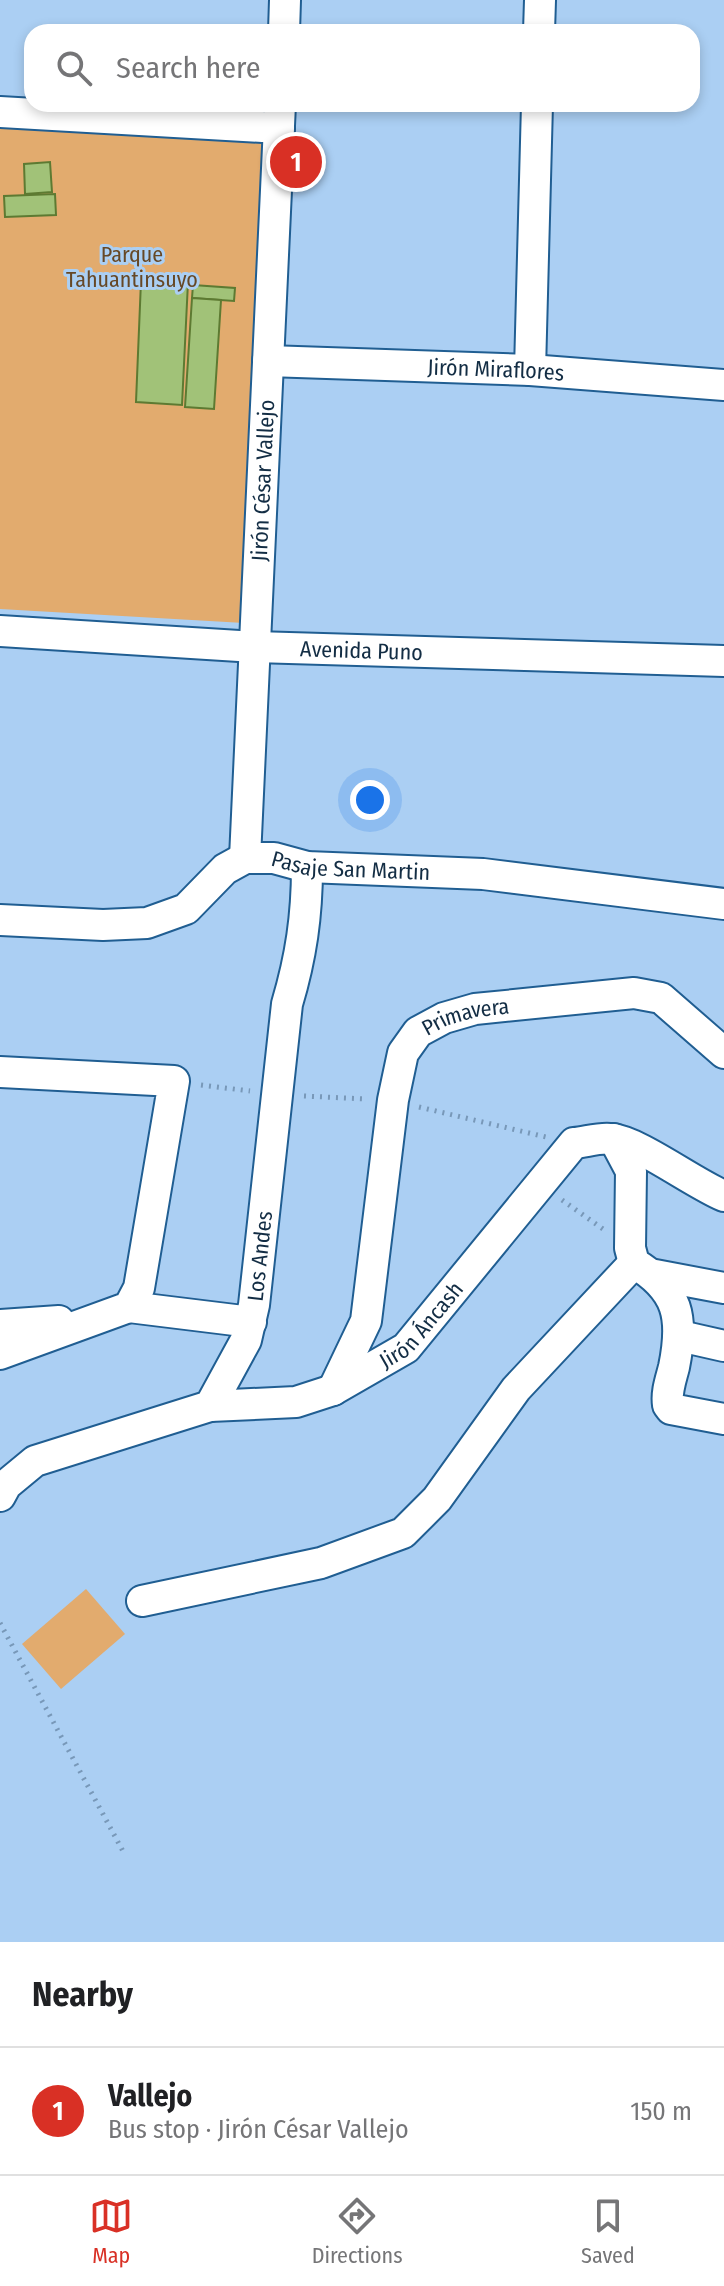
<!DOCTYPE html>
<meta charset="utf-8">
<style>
body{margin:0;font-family:"Fira Sans Condensed",sans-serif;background:#f2f2f2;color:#202124}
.you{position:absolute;left:370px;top:800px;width:28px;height:28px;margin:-20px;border:6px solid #fff;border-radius:50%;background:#1a73e8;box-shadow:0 0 0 12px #1a73e833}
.badge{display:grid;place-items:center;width:52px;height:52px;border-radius:50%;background:#d93025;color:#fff;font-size:26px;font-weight:700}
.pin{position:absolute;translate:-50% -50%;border:4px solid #fff;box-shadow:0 2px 8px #0006}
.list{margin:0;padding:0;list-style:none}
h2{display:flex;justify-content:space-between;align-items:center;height:104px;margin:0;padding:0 32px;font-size:34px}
h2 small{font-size:26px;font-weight:400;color:#757577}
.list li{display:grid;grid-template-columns:52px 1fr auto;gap:24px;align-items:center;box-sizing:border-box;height:128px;padding:0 32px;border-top:2px solid #e0e0e0}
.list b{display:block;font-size:30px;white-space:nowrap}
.list p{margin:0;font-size:26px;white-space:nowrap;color:#757577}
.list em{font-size:26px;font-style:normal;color:#757577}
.icon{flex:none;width:44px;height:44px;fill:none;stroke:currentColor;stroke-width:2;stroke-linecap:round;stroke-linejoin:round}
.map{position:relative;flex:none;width:724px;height:1942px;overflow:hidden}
.search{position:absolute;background:#fff;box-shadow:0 4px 12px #0003;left:24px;right:24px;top:24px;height:88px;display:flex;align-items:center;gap:20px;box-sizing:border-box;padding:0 28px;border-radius:24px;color:#757577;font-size:30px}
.sheet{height:232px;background:#fff}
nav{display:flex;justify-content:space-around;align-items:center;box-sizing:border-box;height:112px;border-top:2px solid #e0e0e0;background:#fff;font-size:22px;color:#757577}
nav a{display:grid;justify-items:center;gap:4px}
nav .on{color:#d93025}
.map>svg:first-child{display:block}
</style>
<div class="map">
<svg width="724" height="1942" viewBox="0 0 724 1942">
<rect width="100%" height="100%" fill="#abcff3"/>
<g fill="#e2ab6e">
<polygon points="0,122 271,138 244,623 0,609"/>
<polygon points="86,1589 125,1634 61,1689 22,1644"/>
</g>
<g fill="#a1c278" stroke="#5d7a32" stroke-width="2">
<polygon points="50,162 52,192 25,194 24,164"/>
<polygon points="55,194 56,215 5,217 4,196"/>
<polygon points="141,281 188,282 182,405 136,402"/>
<polygon points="193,285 235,288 234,301 192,298"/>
<polygon points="192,298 221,300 214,409 185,407"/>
</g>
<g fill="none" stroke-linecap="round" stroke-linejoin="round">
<g stroke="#205e92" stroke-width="34">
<g id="minor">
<polyline points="284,32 285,0"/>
<polyline points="539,32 540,0"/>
<polyline points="0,112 279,128"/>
<path id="s1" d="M268 361 530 370 724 385"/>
<polyline points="530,370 537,104"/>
<path id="s2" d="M0 631 255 647 724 661"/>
<path id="s3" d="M245 858 280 104"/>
<path id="s4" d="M0 920 103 925 147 923 186 909 225 869 245 858H274L307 867 483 874 724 904"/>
<polyline points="0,1072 174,1081 139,1288 129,1307 0,1354"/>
<path d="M614 1139 631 1171 630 1248 634 1263C679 1290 684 1318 674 1367 671 1379 666 1392 668 1405L671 1409 724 1419"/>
<polyline points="655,1275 724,1288"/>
<polyline points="129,1307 251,1322"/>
<polyline points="0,1325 59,1321"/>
<polyline points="680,1336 724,1346"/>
<path id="s5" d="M333 1390 366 1321 393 1100 403 1053 418 1032 444 1018 475 1009 634 993 661 998 724 1053"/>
<path id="s6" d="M210 1406 296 1402 333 1390 406 1348 574 1143C586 1142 600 1137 612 1139 639 1142 693 1183 724 1196"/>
<path id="s7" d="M0 1496 6 1485 35 1461 210 1406 246 1340 254 1305 287 1004C301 957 307 916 307 867"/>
<polyline points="142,1601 321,1563 403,1533 437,1499 516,1389 634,1263"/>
</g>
</g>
<g stroke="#7898b8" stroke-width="5" stroke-dasharray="2 6" stroke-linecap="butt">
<polyline points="201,1085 250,1091"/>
<polyline points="304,1096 366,1099"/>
<polyline points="419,1107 546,1137"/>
<polyline points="562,1200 603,1229"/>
<polyline points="0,1623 125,1855"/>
</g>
<use href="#minor" stroke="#fff" stroke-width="30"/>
</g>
<g text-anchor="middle" stroke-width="6" stroke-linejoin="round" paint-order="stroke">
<g font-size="22" fill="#664826" stroke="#abcff3">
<text x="132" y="262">Parque<tspan x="132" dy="25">Tahuantinsuyo</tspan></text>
</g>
<g font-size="22" fill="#132d44" stroke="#abcff3">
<text dy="8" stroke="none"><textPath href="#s1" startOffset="228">Jirón Miraflores</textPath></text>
<text dy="8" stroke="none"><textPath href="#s3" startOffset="378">Jirón César Vallejo</textPath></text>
<text dy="8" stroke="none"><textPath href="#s2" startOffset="362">Avenida Puno</textPath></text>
<text dy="8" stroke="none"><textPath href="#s4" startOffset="374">Pasaje San Martin</textPath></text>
<text dy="8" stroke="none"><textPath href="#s5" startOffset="424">Primavera</textPath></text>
<text dy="8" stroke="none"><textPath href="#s7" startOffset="394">Los Andes</textPath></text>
<text dy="8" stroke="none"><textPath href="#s6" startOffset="236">Jirón Áncash</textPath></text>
</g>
</g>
</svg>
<div class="you"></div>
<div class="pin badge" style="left:296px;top:162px">1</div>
<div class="search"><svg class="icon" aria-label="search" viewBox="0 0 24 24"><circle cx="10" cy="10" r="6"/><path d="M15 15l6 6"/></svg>Search here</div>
</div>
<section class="sheet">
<h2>Nearby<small></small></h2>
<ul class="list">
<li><span class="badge">1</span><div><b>Vallejo</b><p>Bus stop · Jirón César Vallejo</p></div><em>150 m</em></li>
</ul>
</section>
<nav>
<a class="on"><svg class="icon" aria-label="map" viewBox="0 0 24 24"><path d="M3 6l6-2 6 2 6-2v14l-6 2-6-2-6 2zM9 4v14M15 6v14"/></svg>Map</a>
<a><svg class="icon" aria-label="directions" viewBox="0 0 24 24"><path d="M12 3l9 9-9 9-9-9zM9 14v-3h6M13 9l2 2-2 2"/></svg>Directions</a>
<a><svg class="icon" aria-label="saved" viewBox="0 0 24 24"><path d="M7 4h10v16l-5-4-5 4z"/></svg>Saved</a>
</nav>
